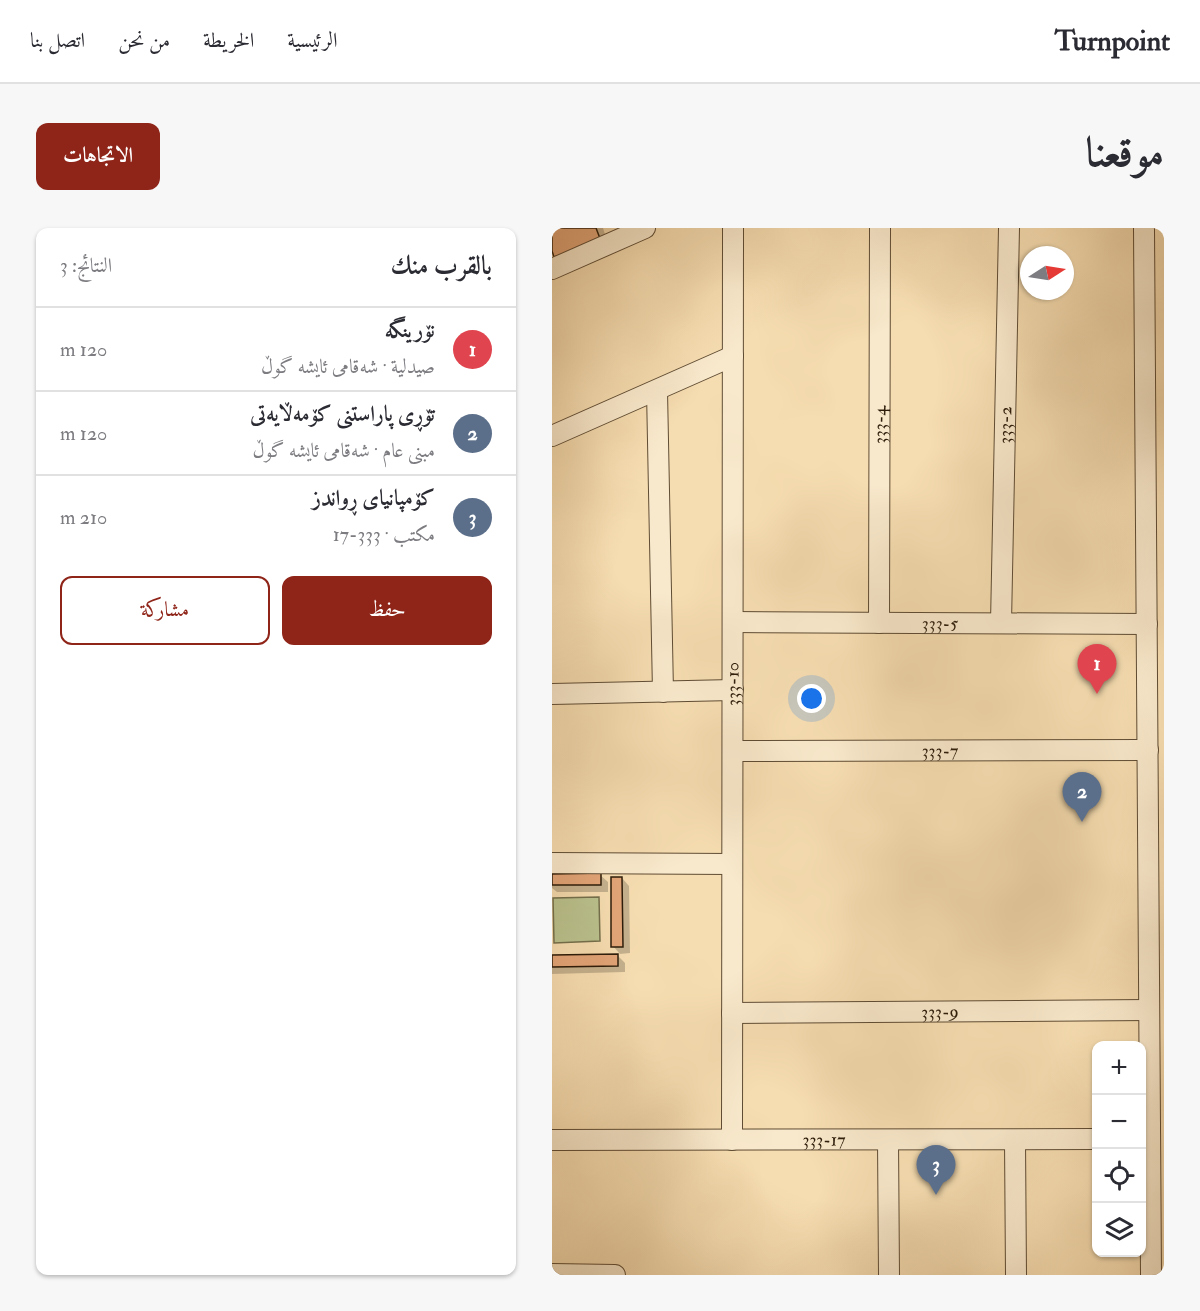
<!DOCTYPE html>
<html lang="ar">
<meta charset="utf-8">
<style>
body{margin:0;font-family:"IM FELL Double Pica",Amiri,serif;background:#f7f7f7;color:#2b2b33;direction:rtl}
.controls{position:absolute;right:18px;bottom:18px;display:grid;overflow:hidden;border-radius:12px;box-shadow:0 2px 4px #0004}
.controls button{width:54px;height:54px;display:grid;place-items:center;padding:0;border:0;border-bottom:2px solid #e1e1e2;background:#fff;color:#2b2b33;font:30px sans-serif}
.compass{position:absolute;left:468px;top:18px;width:54px;height:54px;border-radius:50%;background:#fff;box-shadow:0 2px 4px #0004;rotate:78deg}
.you{position:absolute;left:260px;top:471px;width:21px;height:21px;margin:-15px;border:4px solid #fff;border-radius:50%;background:#1a73e8;box-shadow:0 0 0 9px #1a73e833}
.badge{display:grid;place-items:center;width:39px;height:39px;border-radius:50%;background:#8f2418;color:#fff;font-size:20px;font-weight:700}
.pin{position:absolute;translate:-50% -50px;filter:drop-shadow(0 2px 3px #0008)}
.pin::after{content:'';position:absolute;top:32px;width:21px;height:18px;background:inherit;clip-path:polygon(0 0,100% 0,50% 100%)}
.list{margin:0;padding:0;list-style:none}
h2{display:flex;justify-content:space-between;align-items:center;height:78px;margin:0;padding:0 24px;font-size:26px}
h2 small{font-size:20px;font-weight:400;color:#7c7c81}
.list li{display:grid;grid-template-columns:39px 1fr auto;gap:18px;align-items:center;box-sizing:border-box;height:84px;padding:0 24px;border-top:2px solid #e1e1e2}
.list b{display:block;font-size:22px;white-space:nowrap}
.list p{margin:0;font-size:20px;white-space:nowrap;color:#7c7c81}
.list em{font-size:20px;font-style:normal;color:#7c7c81}
.actions{display:flex;gap:12px;padding:18px 24px}
.actions a{flex:1;padding:14px 0;border:2px solid #8f2418;border-radius:12px;text-align:center;font-size:21px;color:#8f2418}
.actions .main{background:#8f2418;color:#fff}
.icon{flex:none;width:33px;height:33px;fill:none;stroke:currentColor;stroke-width:2;stroke-linecap:round;stroke-linejoin:round}
.map{position:relative;flex:none;width:612px;height:1047px;overflow:hidden;direction:ltr;border-radius:12px}
header{display:flex;align-items:center;gap:36px;box-sizing:border-box;height:84px;padding:0 30px;background:#fff;border-bottom:2px solid #e1e1e2}
header strong{font-size:28px}
nav{display:flex;gap:33px;margin-inline-start:auto;font-size:21px}
.intro{display:flex;align-items:center;justify-content:space-between;box-sizing:border-box;height:144px;padding:0 36px}
h1{margin:0;font-size:42px}
.button{padding:15px 27px;border-radius:12px;background:#8f2418;color:#fff;font-size:21px;font-weight:700}
main{display:flex;gap:36px;padding:0 36px}
aside{flex:1;background:#fff;border-radius:12px;box-shadow:0 2px 4px #0004}
.map>svg:first-child{display:block}
</style>
<header>
<strong>Turnpoint</strong>
<nav><a>الرئيسية</a><a>الخريطة</a><a>من نحن</a><a>اتصل بنا</a></nav>
</header>
<div class="intro"><h1>موقعنا</h1><a class="button">الاتجاهات</a></div>
<main>
<div class="map">
<svg width="612" height="1047" viewBox="0 0 612 1047">
<rect width="100%" height="100%" fill="#f6ddb1"/>
<filter id="stains"><feTurbulence type="fractalNoise" baseFrequency=".00333" numOctaves="4"/><feColorMatrix values="0 0 0 0 .2 0 0 0 0 .09 0 0 0 0 .02 0 0 0 .5 -.17"/></filter>
<radialGradient id="worn" r=".72"><stop offset=".6" stop-color="#630" stop-opacity="0"/><stop offset="1" stop-color="#630" stop-opacity=".3"/></radialGradient>
<polygon fill="#bac28e" stroke="#746f4c" stroke-width="1.5" points="47,669 48,713 2,715 1,670"/>
<g fill="#0003">
<polygon points="0,0 51,0 59,25 14,39 3,28 0,18"/>
<polygon points="0,647 48,647 56,654 56,664 5,664 0,660"/>
<polygon points="70,650 77,658 78,725 68,726 61,718"/>
<polygon points="65,727 73,735 73,744 0,746 0,729"/>
</g>
<g fill="#e2a578" stroke="#2d1c0a" stroke-width="1.5">
<polygon points="0,0 44,0 49,13 2,29 0,23"/>
<polygon points="49,645 49,657 0,657 0,646"/>
<polygon points="59,649 70,649 71,719 59,719"/>
<polygon points="66,726 66,738 0,739 0,727"/>
</g>
<g fill="none" stroke-linecap="round" stroke-linejoin="round">
<g stroke="#5f4c34" stroke-width="22">
<g id="minor">
<polyline points="592,0 599,1047"/>
<polyline points="0,41 93,0"/>
<polyline points="105,163 111,464"/>
<polyline points="0,208 181,128"/>
<path id="s1" d="M181 394 595 396"/>
<path id="s2" d="M327 395 328 0"/>
<path id="s3" d="M449 395 457 0"/>
<polyline points="0,466 181,462"/>
<path id="s4" d="M181 523 596 522"/>
<polyline points="0,635 180,636"/>
<path id="s5" d="M180 785 597 782"/>
<path id="s6" d="M0 912 544 911"/>
<path id="s7" d="M180 912 181 0"/>
<polyline points="336,912 337,1047"/>
<polyline points="463,912 464,1047"/>
<polyline points="0,1046 63,1047"/>
</g>
</g>
<use href="#minor" stroke="#f9e9cc" stroke-width="20"/>
</g>
<g text-anchor="middle" stroke-width="5" stroke-linejoin="round" paint-order="stroke">
<g font-size="18" fill="#2d1c0a" stroke="#f9e9cc">
<text dy="6" stroke="none"><textPath href="#s2" startOffset="198">333-4</textPath></text>
<text dy="6" stroke="none"><textPath href="#s3" startOffset="198">333-2</textPath></text>
<text dy="6" stroke="none"><textPath href="#s1" startOffset="207">333-5</textPath></text>
<text dy="6" stroke="none"><textPath href="#s7" startOffset="456">333-10</textPath></text>
<text dy="6" stroke="none"><textPath href="#s4" startOffset="207">333-7</textPath></text>
<text dy="6" stroke="none"><textPath href="#s5" startOffset="208">333-9</textPath></text>
<text dy="6" stroke="none"><textPath href="#s6" startOffset="272">333-17</textPath></text>
</g>
</g>
<rect width="100%" height="100%" filter="url(#stains)"/>
<rect width="100%" height="100%" fill="url(#worn)"/>
</svg>
<div class="controls">
<button>+</button>
<button>−</button>
<button><svg class="icon" aria-label="locate" viewBox="0 0 24 24"><circle cx="12" cy="12" r="6"/><path d="M12 2v4M12 18v4M2 12h4M18 12h4"/></svg></button>
<button><svg class="icon" aria-label="layers" viewBox="0 0 24 24"><path d="M12 4l9 5-9 5-9-5zM3 14l9 5 9-5"/></svg></button>
</div>
<svg class="compass" viewBox="-18 -18 36 36"><path d="M0-13l5 13h-10z" fill="#e53935"/><path d="M0 13l5-13h-10z" fill="#7c7c81"/></svg>
<div class="you"></div>
<div class="pin badge" style="left:545px;top:466px;background:#e0444e">1</div>
<div class="pin badge" style="left:530px;top:594px;background:#5c6f8a">2</div>
<div class="pin badge" style="left:384px;top:967px;background:#5c6f8a">3</div>
</div>
<aside>
<h2>بالقرب منك<small>النتائج: 3</small></h2>
<ul class="list">
<li><span class="badge" style="background:#e0444e">1</span><div><b>نۆرینگە</b><p>صيدلية · شەقامی ئایشە گوڵ</p></div><em>120 m</em></li>
<li><span class="badge" style="background:#5c6f8a">2</span><div><b>تۆڕی پاراستنی کۆمەڵایەتی</b><p>مبنى عام · شەقامی ئایشە گوڵ</p></div><em>120 m</em></li>
<li><span class="badge" style="background:#5c6f8a">3</span><div><b>کۆمپانیای ڕواندز</b><p>مكتب · 333-17</p></div><em>210 m</em></li>
</ul>
<div class="actions"><a class="main">حفظ</a><a>مشاركة</a></div>
</aside>
</main>
